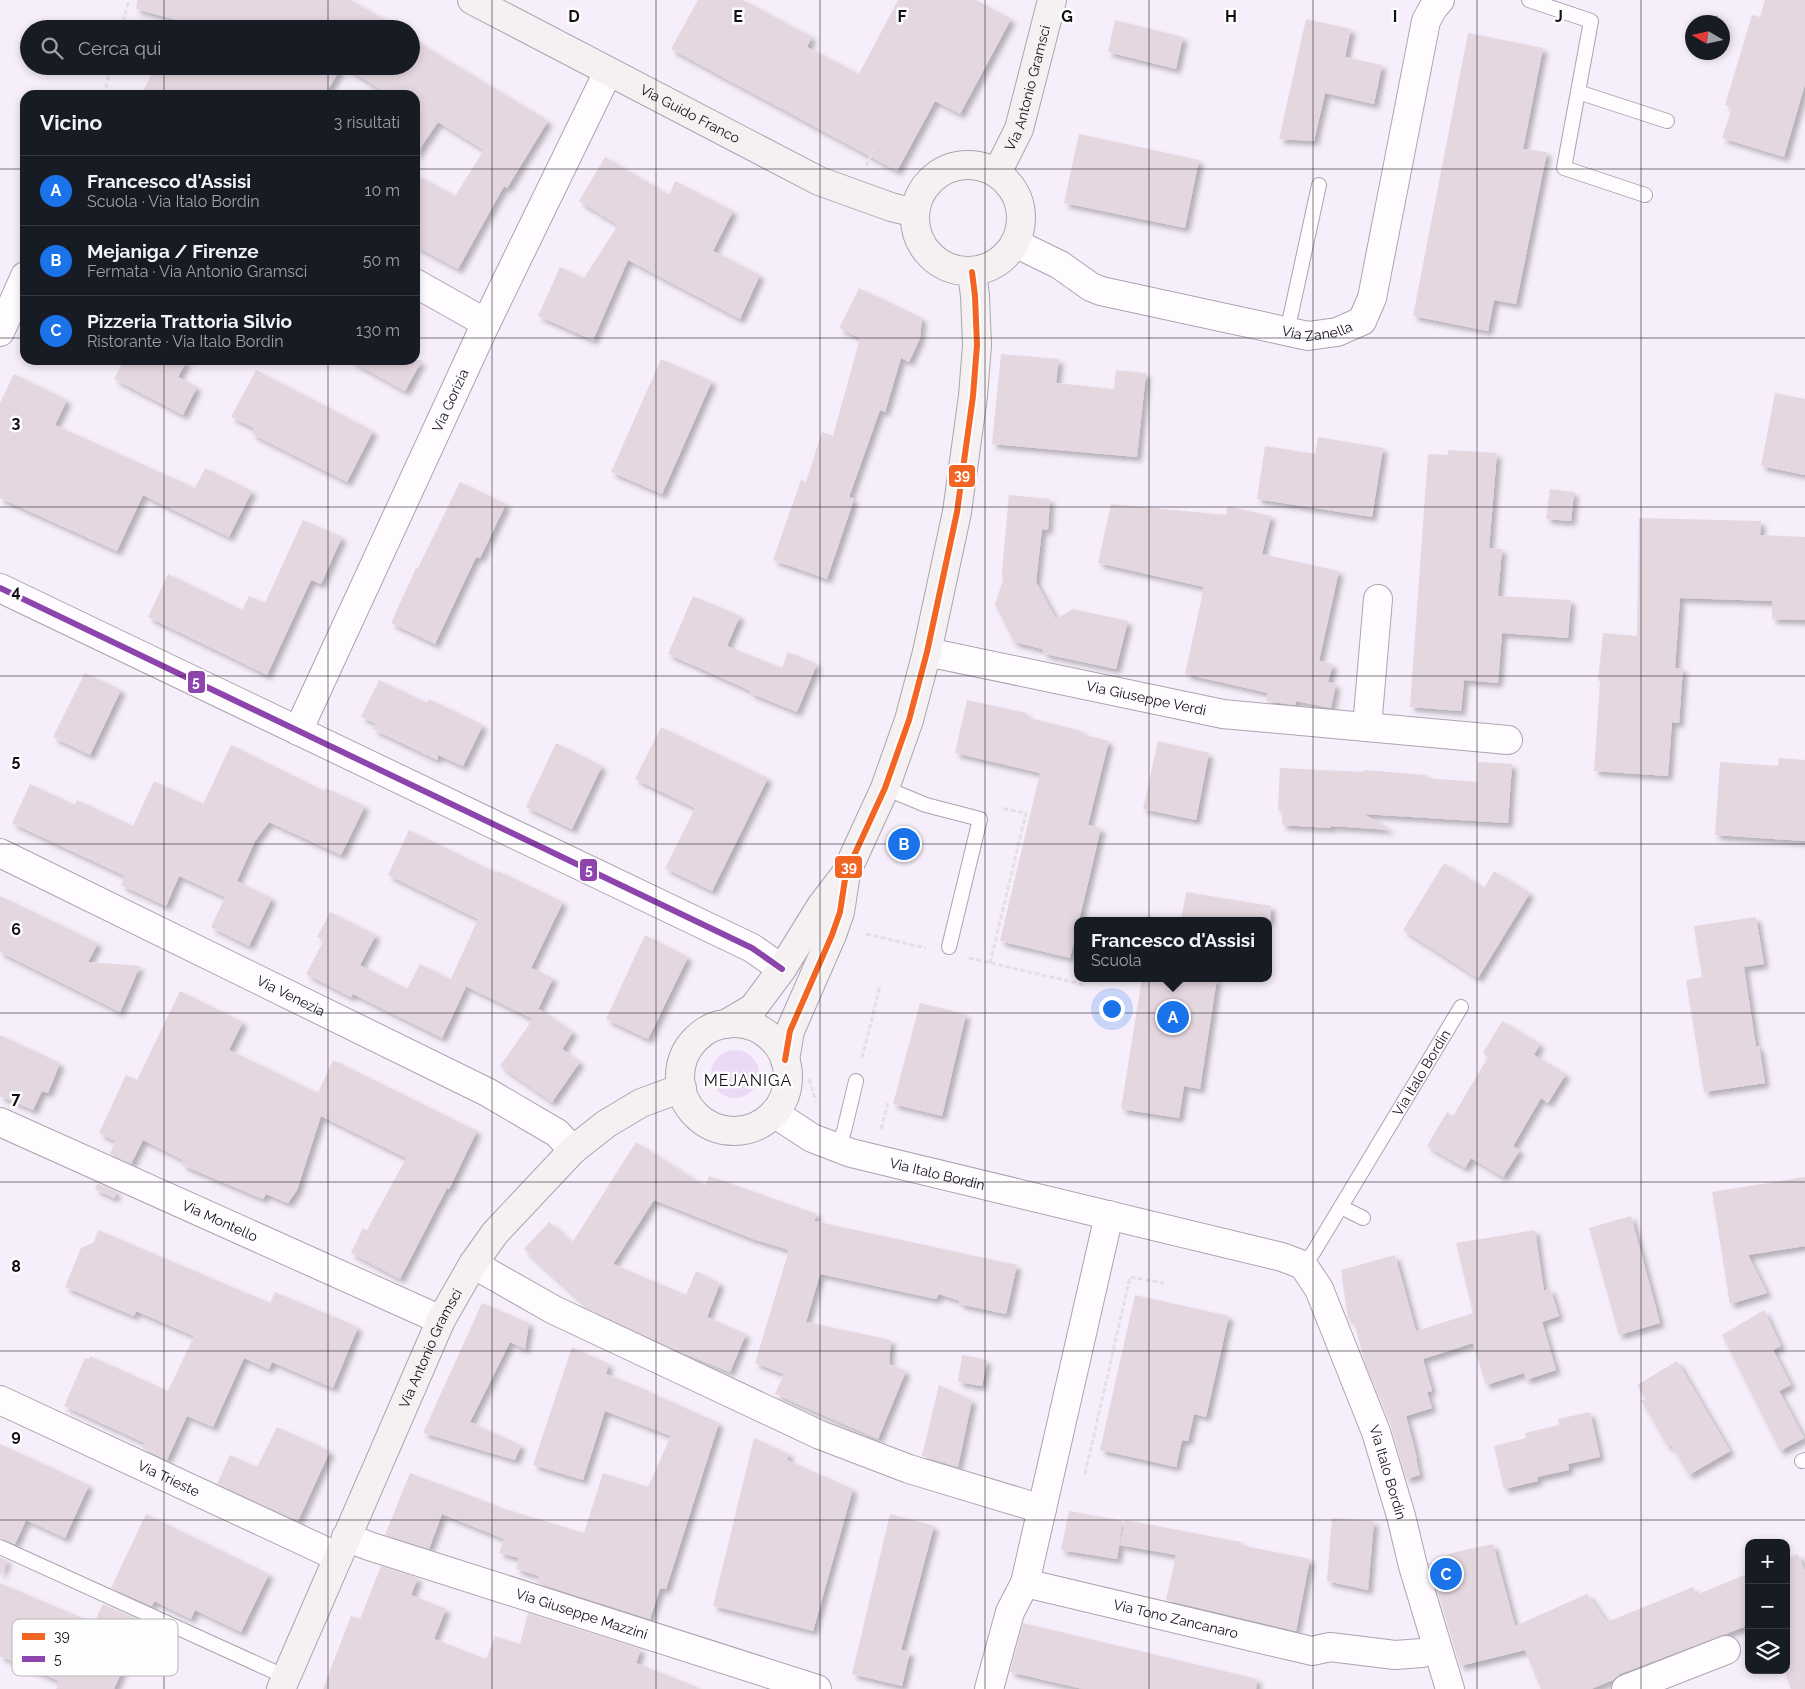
<!DOCTYPE html>
<html lang="it">
<meta charset="utf-8">
<style>
body{margin:0;font-family:Raleway,sans-serif;background:#242831;color:#f1f3f6}
.controls{position:absolute;right:15px;bottom:15px;display:grid;overflow:hidden;border-radius:10px;box-shadow:0 2px 8px #0003}
.controls button{width:45px;height:45px;display:grid;place-items:center;padding:0;border:0;border-bottom:1px solid #363941;background:#171b24;color:#f1f3f6;font:25px sans-serif}
.compass{position:absolute;left:1685px;top:15px;width:45px;height:45px;border-radius:50%;background:#171b24;box-shadow:0 2px 8px #0003;rotate:279deg}
.you{position:absolute;left:1111px;top:1008px;width:18px;height:18px;margin:-12px;border:4px solid #fff;border-radius:50%;background:#1a73e8;box-shadow:0 0 0 8px #1a73e833}
.badge{display:grid;place-items:center;width:32px;height:32px;border-radius:50%;background:#1a73e8;color:#fff;font-size:16px;font-weight:700}
.pin{position:absolute;translate:-50% -50%;border:2px solid #fff;box-shadow:0 1px 5px #0006}
.popup{position:absolute;left:1074px;top:917px;width:198px;height:65px;box-sizing:border-box;display:grid;place-content:center;border-radius:10px;background:#171b24;filter:drop-shadow(0 1px 4px #0005);font-size:16px;white-space:nowrap;color:#9ea1a6}
.popup b{font-size:19px;color:#f1f3f6}
.popup::after{content:'';position:absolute;left:50%;top:100%;margin-left:-10px;border:10px solid transparent;border-top-color:#171b24}
.list{margin:0;padding:0;list-style:none}
h2{display:flex;justify-content:space-between;align-items:center;height:65px;margin:0;padding:0 20px;font-size:21px}
h2 small{font-size:16px;font-weight:400;color:#9ea1a6}
.list li{display:grid;grid-template-columns:32px 1fr auto;gap:15px;align-items:center;box-sizing:border-box;height:70px;padding:0 20px;border-top:1px solid #363941}
.list b{display:block;font-size:19px;white-space:nowrap}
.list p{margin:0;font-size:16px;white-space:nowrap;color:#9ea1a6}
.list em{font-size:16px;font-style:normal;color:#9ea1a6}
.icon{flex:none;width:28px;height:28px;fill:none;stroke:currentColor;stroke-width:2;stroke-linecap:round;stroke-linejoin:round}
.map{position:relative;flex:none;width:1805px;height:1689px;overflow:hidden}
.search{position:absolute;background:#171b24;box-shadow:0 2px 8px #0003;left:20px;top:20px;width:400px;height:55px;display:flex;align-items:center;gap:12px;box-sizing:border-box;padding:0 18px;border-radius:28px;color:#9ea1a6;font-size:19px}
.panel{position:absolute;background:#171b24;box-shadow:0 2px 8px #0003;left:20px;top:90px;width:400px;height:275px;border-radius:15px}
.map>svg:first-child{display:block}
</style>
<div class="map">
<svg width="1805" height="1689" viewBox="0 0 1805 1689">
<defs>
<filter id="shadow"><feDropShadow dx="4.5" dy="4.5" stdDeviation="2.5" flood-color="#0004"/></filter>
</defs>
<rect width="100%" height="100%" fill="#f6eefa"/>
<circle fill="#ecd9f6" cx="735" cy="1074" r="24"/>
<g fill="#e5d7e0" filter="url(#shadow)">
<polygon points="137,0 351,0 400,29 183,29 184,22 136,9"/>
<polygon points="698,0 743,0 812,37 807,47 859,74 898,0 976,0 1011,19 960,114 935,101 897,171 671,49"/>
<polygon points="1765,0 1805,0 1805,84 1784,157 1722,138 1732,108 1725,105 1752,15 1760,17"/>
<polygon points="1306,19 1351,29 1345,57 1382,65 1374,104 1325,93 1314,141 1279,139"/>
<polygon points="1115,20 1183,37 1176,69 1108,52"/>
<polygon points="1468,33 1543,48 1523,149 1547,152 1516,304 1494,300 1488,331 1413,316"/>
<polygon points="411,38 548,121 507,188 504,186 458,269 415,246 415,174 455,196 484,150 438,122 415,156 415,95 389,95 343,66 411,66"/>
<polygon points="156,66 342,66 325,95 141,95"/>
<polygon points="1079,134 1199,160 1185,228 1064,203"/>
<polygon points="605,157 669,195 675,181 733,211 713,251 760,275 740,319 628,260 593,340 538,316 560,267 584,278 618,225 579,201"/>
<polygon points="859,288 922,318 920,338 909,362 901,358 885,412 880,410 849,497 854,499 827,579 773,560 801,480 806,482 822,432 833,436 860,338 839,328"/>
<polygon points="1001,354 1059,359 1056,383 1114,389 1116,370 1146,373 1137,457 992,444"/>
<polygon points="661,359 712,381 662,494 611,472"/>
<polygon points="124,360 187,360 178,377 197,387 183,415 114,379"/>
<polygon points="349,360 422,360 405,391"/>
<polygon points="256,370 373,431 347,482 252,434 254,428 231,417"/>
<polygon points="14,374 67,400 55,425 195,488 205,468 252,491 229,537 143,495 117,551 0,498 0,403"/>
<polygon points="1775,393 1805,399 1805,475 1761,466"/>
<polygon points="1318,437 1383,448 1372,517 1257,499 1265,446 1315,454"/>
<polygon points="1448,450 1497,453 1489,548 1502,549 1498,596 1571,600 1568,638 1502,633 1498,683 1464,680 1461,711 1410,707 1428,454 1448,455"/>
<polygon points="460,482 506,504 480,558 476,557 435,644 391,623 416,568 418,568"/>
<polygon points="1550,489 1574,492 1571,521 1546,519"/>
<polygon points="1009,495 1050,499 1048,530 1042,529 1036,582 1056,619 1073,609 1128,621 1116,669 1045,654 1042,649 1014,642 995,604 1003,580 1002,571"/>
<polygon points="1111,504 1226,515 1227,506 1271,516 1262,554 1339,571 1319,661 1333,664 1328,682 1336,684 1331,708 1296,701 1295,705 1266,701 1268,693 1185,674 1204,587 1098,563"/>
<polygon points="1639,518 1761,521 1760,535 1805,537 1805,620 1772,619 1772,601 1680,598 1675,668 1683,668 1679,723 1672,722 1668,776 1594,771 1600,681 1598,681 1603,633 1637,636"/>
<polygon points="303,520 342,537 321,584 311,580 267,675 148,617 168,574 242,610 249,596 265,603"/>
<polygon points="693,596 740,616 727,646 782,668 788,652 817,664 797,712 750,693 751,691 668,654"/>
<polygon points="85,673 121,690 90,755 53,737"/>
<polygon points="379,680 427,703 429,699 483,725 463,766 438,755 437,760 373,729 375,723 361,717"/>
<polygon points="967,700 1026,713 1026,717 1082,731 1081,734 1109,741 1088,825 1101,828 1070,958 1000,941 1040,773 955,753"/>
<polygon points="661,727 768,778 712,891 665,868 695,808 635,779"/>
<polygon points="1158,741 1209,753 1196,820 1143,809"/>
<polygon points="556,743 602,766 572,829 526,807"/>
<polygon points="231,745 324,791 326,788 365,806 341,855 269,822 255,841 237,881 272,898 249,946 211,927 225,897 179,876 166,906 121,885 125,876 12,823 30,784 75,805 77,800 133,826 154,781 203,804"/>
<polygon points="1779,758 1805,760 1805,841 1715,835 1720,762 1778,766"/>
<polygon points="1478,762 1512,764 1508,823 1364,814 1391,830 1331,826 1331,828 1282,825 1283,810 1278,810 1280,768 1364,772 1364,770 1426,775 1426,778 1477,782"/>
<polygon points="409,830 497,873 498,871 563,902 531,968 553,978 535,1016 539,1009 573,1032 562,1049 580,1062 552,1102 500,1066 533,1019 451,979 478,919 388,875"/>
<polygon points="1444,863 1484,888 1494,871 1530,893 1478,978 1403,930"/>
<polygon points="1186,892 1271,906 1270,921 1181,921"/>
<polygon points="0,896 98,943 88,962 140,966 120,1012 0,952"/>
<polygon points="330,912 376,935 360,965 407,989 420,964 466,987 442,1038 353,994 351,997 306,974 324,940 317,937"/>
<polygon points="1756,917 1764,964 1744,967 1756,1047 1759,1046 1765,1083 1704,1092 1686,980 1702,977 1694,926"/>
<polygon points="645,935 688,957 648,1039 606,1019"/>
<polygon points="1142,978 1217,978 1200,1089 1184,1086 1179,1118 1121,1109"/>
<polygon points="180,991 243,1022 229,1050 318,1093 333,1060 477,1131 449,1189 447,1188 400,1279 351,1253 363,1228 367,1230 406,1158 321,1116 297,1190 288,1203 266,1194 263,1199 182,1165 183,1160 143,1140 131,1164 110,1154 115,1141 99,1133 126,1075 137,1080"/>
<polygon points="920,1003 966,1014 942,1116 893,1104"/>
<polygon points="1502,1021 1540,1044 1534,1055 1566,1074 1548,1103 1541,1098 1513,1146 1520,1150 1503,1177 1471,1158 1465,1168 1427,1146 1447,1112 1453,1116 1488,1057 1483,1053"/>
<polygon points="0,1035 60,1063 48,1093 42,1091 33,1110 0,1096"/>
<polygon points="636,1142 705,1186 709,1176 817,1214 814,1221 1017,1265 1006,1314 959,1304 960,1301 939,1294 936,1299 820,1274 806,1322 891,1340 889,1364 906,1371 878,1439 775,1394 784,1374 755,1363 789,1250 753,1239 654,1200 613,1264 686,1295 696,1271 720,1283 707,1317 746,1334 730,1372 680,1352 592,1311 524,1249 549,1222 572,1243"/>
<polygon points="1805,1177 1805,1246 1748,1255 1767,1293 1730,1304 1712,1192"/>
<polygon points="97,1183 117,1192 114,1198 95,1189"/>
<polygon points="1631,1216 1660,1323 1619,1335 1589,1228"/>
<polygon points="98,1230 270,1303 275,1292 358,1327 333,1388 272,1362 269,1369 244,1358 213,1427 187,1416 167,1460 142,1448 145,1443 64,1406 85,1358 89,1359 90,1356 168,1391 194,1336 136,1311 134,1316 65,1287 81,1248 94,1242"/>
<polygon points="1535,1230 1544,1291 1550,1288 1559,1316 1542,1322 1556,1370 1526,1380 1524,1373 1486,1385 1473,1343 1423,1359 1432,1391 1427,1392 1432,1408 1406,1416 1417,1459 1416,1459 1420,1475 1406,1479 1391,1426 1365,1363 1353,1318 1348,1319 1341,1270 1395,1255 1416,1331 1473,1313 1456,1243"/>
<polygon points="1135,1295 1229,1316 1206,1417 1194,1414 1188,1441 1182,1440 1176,1467 1100,1450"/>
<polygon points="482,1303 529,1323 525,1349 510,1342 470,1422 521,1445 515,1460 423,1433"/>
<polygon points="1764,1310 1781,1346 1773,1350 1791,1385 1779,1391 1804,1438 1780,1451 1722,1335"/>
<polygon points="572,1347 609,1364 606,1374 649,1391 649,1392 719,1423 666,1589 660,1588 650,1619 537,1583 539,1576 516,1569 519,1558 499,1553 504,1539 442,1514 429,1549 385,1535 410,1473 498,1506 498,1507 584,1533 603,1473 648,1487 671,1436 605,1411 583,1480 533,1465"/>
<polygon points="962,1355 987,1360 982,1386 958,1382"/>
<polygon points="1677,1361 1730,1451 1689,1475 1671,1445 1668,1447 1641,1400 1646,1399 1637,1385"/>
<polygon points="939,1385 972,1400 958,1467 922,1456"/>
<polygon points="1590,1412 1600,1457 1568,1464 1569,1470 1537,1477 1538,1481 1504,1489 1494,1446 1526,1438 1525,1433 1559,1425 1558,1419"/>
<polygon points="277,1427 330,1451 298,1521 217,1484 230,1455 257,1467"/>
<polygon points="754,1438 789,1454 787,1460 853,1489 813,1631 713,1606"/>
<polygon points="0,1444 89,1485 65,1538 26,1520 15,1544 0,1538"/>
<polygon points="1069,1511 1123,1521 1117,1559 1061,1550"/>
<polygon points="146,1514 269,1574 241,1632 195,1610 191,1619 154,1601 152,1606 111,1588"/>
<polygon points="890,1514 934,1526 901,1650 910,1652 902,1686 852,1674"/>
<polygon points="1332,1518 1374,1521 1368,1590 1327,1581"/>
<polygon points="1125,1520 1241,1542 1240,1545 1310,1559 1296,1631 1166,1600 1176,1555 1120,1545"/>
<polygon points="1493,1544 1515,1626 1587,1594 1607,1622 1693,1587 1696,1595 1749,1573 1749,1625 1620,1674 1613,1680 1591,1689 1541,1689 1525,1650 1460,1666 1429,1564 1451,1553"/>
<polygon points="1798,1554 1805,1571 1805,1689 1791,1689 1784,1670 1786,1670 1786,1558"/>
<polygon points="0,1557 7,1560 0,1576"/>
<polygon points="381,1566 418,1578 411,1595 446,1609 434,1639 486,1659 495,1636 520,1644 528,1613 641,1649 636,1663 697,1687 697,1689 323,1689 351,1616 360,1619"/>
<polygon points="0,1583 94,1623 103,1604 144,1622 114,1689 56,1689 59,1681 0,1656"/>
<polygon points="1023,1623 1257,1679 1256,1689 1083,1689 1010,1672"/>
</g>
<g fill="none" stroke-linecap="round" stroke-linejoin="round">
<g stroke="#aba5ae" stroke-width="16">
<g id="lane">
<polyline points="1529,0 1591,21 1564,168 1645,195"/>
<polyline points="1578,92 1667,121"/>
<polyline points="1287,332 1319,185"/>
<polyline points="885,788 926,805 980,819 949,947"/>
<polyline points="837,1148 844,1131 856,1081"/>
<polyline points="1341,1207 1363,1218"/>
<path id="s1" d="M1303 1265 1313 1253 1461 1007"/>
<polyline points="1802,1461 1805,1460"/>
<polyline points="0,1547 286,1677"/>
</g>
</g>
<g stroke="#aba5ae" stroke-width="30">
<g id="street">
<path id="s2" d="M1015 243 1060 265 1091 287 1101 291 1308 336 1337 332 1362 321 1372 298 1426 21 1433 8 1440 0"/>
<polyline points="415,283 486,323"/>
<polyline points="0,332 25,276"/>
<polyline points="0,588 752,948 782,969"/>
<path id="s3" d="M927 652 1223 714 1508 740"/>
<polyline points="1367,727 1378,599"/>
<path id="s4" d="M298 731 486 323 608 72"/>
<path id="s5" d="M0 853 487 1092 557 1133 573 1150"/>
<path id="s6" d="M774 1113 812 1138 851 1153 1282 1257 1303 1265 1319 1289 1376 1432 1401 1516 1413 1566 1450 1689"/>
<path id="s7" d="M0 1122 441 1320"/>
<polyline points="473,1264 554,1310 820,1435 909,1469 1042,1509"/>
<path id="s8" d="M0 1400 338 1557"/>
<path id="s9" d="M346 1537 369 1546 817 1689"/>
<path id="s10" d="M1025 1583 1312 1651 1330 1647 1395 1655 1422 1653 1437 1648"/>
<polyline points="989,1689 1010,1612 1025,1583 1109,1215"/>
<polyline points="1626,1689 1726,1650"/>
</g>
</g>
<g stroke="#aba5ae" stroke-width="30">
<g id="secondary">
<path id="s11" d="M472 0 819 181 891 207 915 213"/>
<circle cx="968" cy="218" r="53"/>
<path id="s12" d="M997 173 1019 129 1052 0"/>
<circle cx="734" cy="1077" r="54"/>
<polyline points="726,1024 753,1008 782,969 821,906 844,876"/>
<polyline points="785,1060 790,1031 832,935 840,912 846,873 885,788 909,720 927,652 957,512 973,396 977,345 975,296 972,272"/>
<path id="s13" d="M281 1689 441 1320 473 1264 495 1233 573 1150 606 1124 641 1103 682 1088"/>
</g>
</g>
<g stroke="#e2e0e4" stroke-width="3" stroke-dasharray="5 2.5" stroke-linecap="butt">
<polyline points="121,29 129,0"/>
<polyline points="104,95 111,66"/>
<polyline points="866,166 874,148"/>
<polyline points="866,934 926,948"/>
<polyline points="969,958 1086,985"/>
<polyline points="990,963 1026,813 1001,808"/>
<polyline points="862,1058 880,986"/>
<polyline points="809,1079 816,1102"/>
<polyline points="881,1129 888,1103"/>
<polyline points="1085,1474 1130,1277 1164,1283"/>
</g>
<use href="#lane" stroke="#fefcfe" stroke-width="14"/>
<use href="#street" stroke="#fefcfe" stroke-width="28"/>
<use href="#secondary" stroke="#f5f1f3" stroke-width="28"/>
<g stroke="#fdfdfd" stroke-width="10">
<polyline id="bus-1" points="785,1060 790,1031 832,935 840,912 846,873 885,788 909,720 927,652 957,512 973,396 977,345 975,296 972,272"/>
</g>
<g stroke="#fdfdfd" stroke-width="10">
<polyline id="bus-2" points="0,588 752,948 782,969"/>
</g>
<use href="#bus-1" stroke="#f26522" stroke-width="6"/>
<use href="#bus-2" stroke="#8e44ad" stroke-width="6"/>
</g>
<path fill="none" stroke="#130f16" stroke-width="1" stroke-opacity="0.55" d="M164 0V29M328 0V29M492 0V1689M656 0V1689M820 0V1689M985 0V1689M1149 0V1689M1313 0V1689M1477 0V1689M1641 0V1689M164 66V95M328 66V95M0 169H25M415 169H1805M0 338H25M415 338H1805M164 360V1689M328 360V1689M0 507H1805M0 676H1805M0 844H1805M0 1013H1805M0 1182H1805M0 1351H1805M0 1520H1805"/>
<g text-anchor="middle" stroke-width="5" stroke-linejoin="round" paint-order="stroke">
<g font-size="14" fill="#130f16" stroke="#fdfdfd">
<text dy="5" stroke="none"><textPath href="#s12" startOffset="91">Via Antonio Gramsci</textPath></text>
<text dy="5" stroke="none"><textPath href="#s11" startOffset="246">Via Guido Franco</textPath></text>
<text dy="5" stroke="none"><textPath href="#s2" startOffset="320">Via Zanella</textPath></text>
<text dy="5" stroke="none"><textPath href="#s4" startOffset="364">Via Gorizia</textPath></text>
<text dy="5" stroke="none"><textPath href="#s3" startOffset="224">Via Giuseppe Verdi</textPath></text>
<text dy="5" stroke="none"><textPath href="#s5" startOffset="324">Via Venezia</textPath></text>
<text dy="5" stroke="none"><textPath href="#s1" startOffset="226">Via Italo Bordin</textPath></text>
<text dy="5" stroke="none"><textPath href="#s6" startOffset="176">Via Italo Bordin</textPath></text>
<text dy="5" stroke="none"><textPath href="#s7" startOffset="241">Via Montello</textPath></text>
<text dy="5" stroke="none"><textPath href="#s13" startOffset="372">Via Antonio Gramsci</textPath></text>
<text dy="5" stroke="none"><textPath href="#s6" startOffset="778">Via Italo Bordin</textPath></text>
<text dy="5" stroke="none"><textPath href="#s8" startOffset="186">Via Trieste</textPath></text>
<text dy="5" stroke="none"><textPath href="#s9" startOffset="248">Via Giuseppe Mazzini</textPath></text>
<text dy="5" stroke="none"><textPath href="#s10" startOffset="155">Via Tono Zancanaro</textPath></text>
</g>
<g font-size="16" letter-spacing="1" fill="#130f16" stroke="#fdfdfd">
<text x="748" y="1086">MEJANIGA</text>
</g>
</g>
<rect x="12" y="1619" width="166" height="57" rx="8" fill="#fdfdfd" stroke="#b7b6b8" stroke-width="1"/>
<rect x="22" y="1633" width="23" height="7" fill="#f26522"/>
<rect x="22" y="1656" width="23" height="6" fill="#8e44ad"/>
<g font-size="14" fill="#130f16">
<text x="54" y="1641">39</text>
<text x="54" y="1664">5</text>
</g>
<g font-size="16" text-anchor="middle" font-weight="bold" fill="#130f16" stroke="#fdfdfd" stroke-width="5" stroke-linejoin="round" paint-order="stroke">
<text x="574" y="22">D</text>
<text x="738" y="22">E</text>
<text x="902" y="22">F</text>
<text x="1067" y="22">G</text>
<text x="1231" y="22">H</text>
<text x="1395" y="22">I</text>
<text x="1559" y="22">J</text>
<text x="16" y="428">3</text>
<text x="16" y="597">4</text>
<text x="16" y="766">5</text>
<text x="16" y="935">6</text>
<text x="16" y="1104">7</text>
<text x="16" y="1272">8</text>
<text x="16" y="1441">9</text>
</g>
<g stroke="#fdfdfd" stroke-width="2">
<rect x="948" y="464" width="28" height="24" rx="5" fill="#f26522"/>
<rect x="187" y="670" width="19" height="24" rx="5" fill="#8e44ad"/>
<rect x="834" y="855" width="29" height="24" rx="5" fill="#f26522"/>
<rect x="579" y="858" width="19" height="24" rx="5" fill="#8e44ad"/>
</g>
<g font-size="14" text-anchor="middle" font-weight="bold" fill="#fff">
<text x="962" y="480">39</text>
<text x="196" y="687">5</text>
<text x="849" y="872">39</text>
<text x="589" y="875">5</text>
</g>
</svg>
<div class="controls">
<button>+</button>
<button>−</button>
<button><svg class="icon" aria-label="layers" viewBox="0 0 24 24"><path d="M12 4l9 5-9 5-9-5zM3 14l9 5 9-5"/></svg></button>
</div>
<svg class="compass" viewBox="-18 -18 36 36"><path d="M0-13l5 13h-10z" fill="#e53935"/><path d="M0 13l5-13h-10z" fill="#9ea1a6"/></svg>
<div class="you"></div>
<div class="pin badge" style="left:1173px;top:1017px">A</div>
<div class="popup"><b>Francesco d'Assisi</b>Scuola</div>
<div class="pin badge" style="left:904px;top:844px">B</div>
<div class="pin badge" style="left:1446px;top:1574px">C</div>
<div class="search"><svg class="icon" aria-label="search" viewBox="0 0 24 24"><circle cx="10" cy="10" r="6"/><path d="M15 15l6 6"/></svg>Cerca qui</div>
<section class="panel">
<h2>Vicino<small>3 risultati</small></h2>
<ul class="list">
<li><span class="badge">A</span><div><b>Francesco d'Assisi</b><p>Scuola · Via Italo Bordin</p></div><em>10 m</em></li>
<li><span class="badge">B</span><div><b>Mejaniga / Firenze</b><p>Fermata · Via Antonio Gramsci</p></div><em>50 m</em></li>
<li><span class="badge">C</span><div><b>Pizzeria Trattoria Silvio</b><p>Ristorante · Via Italo Bordin</p></div><em>130 m</em></li>
</ul>
</section>
</div>
